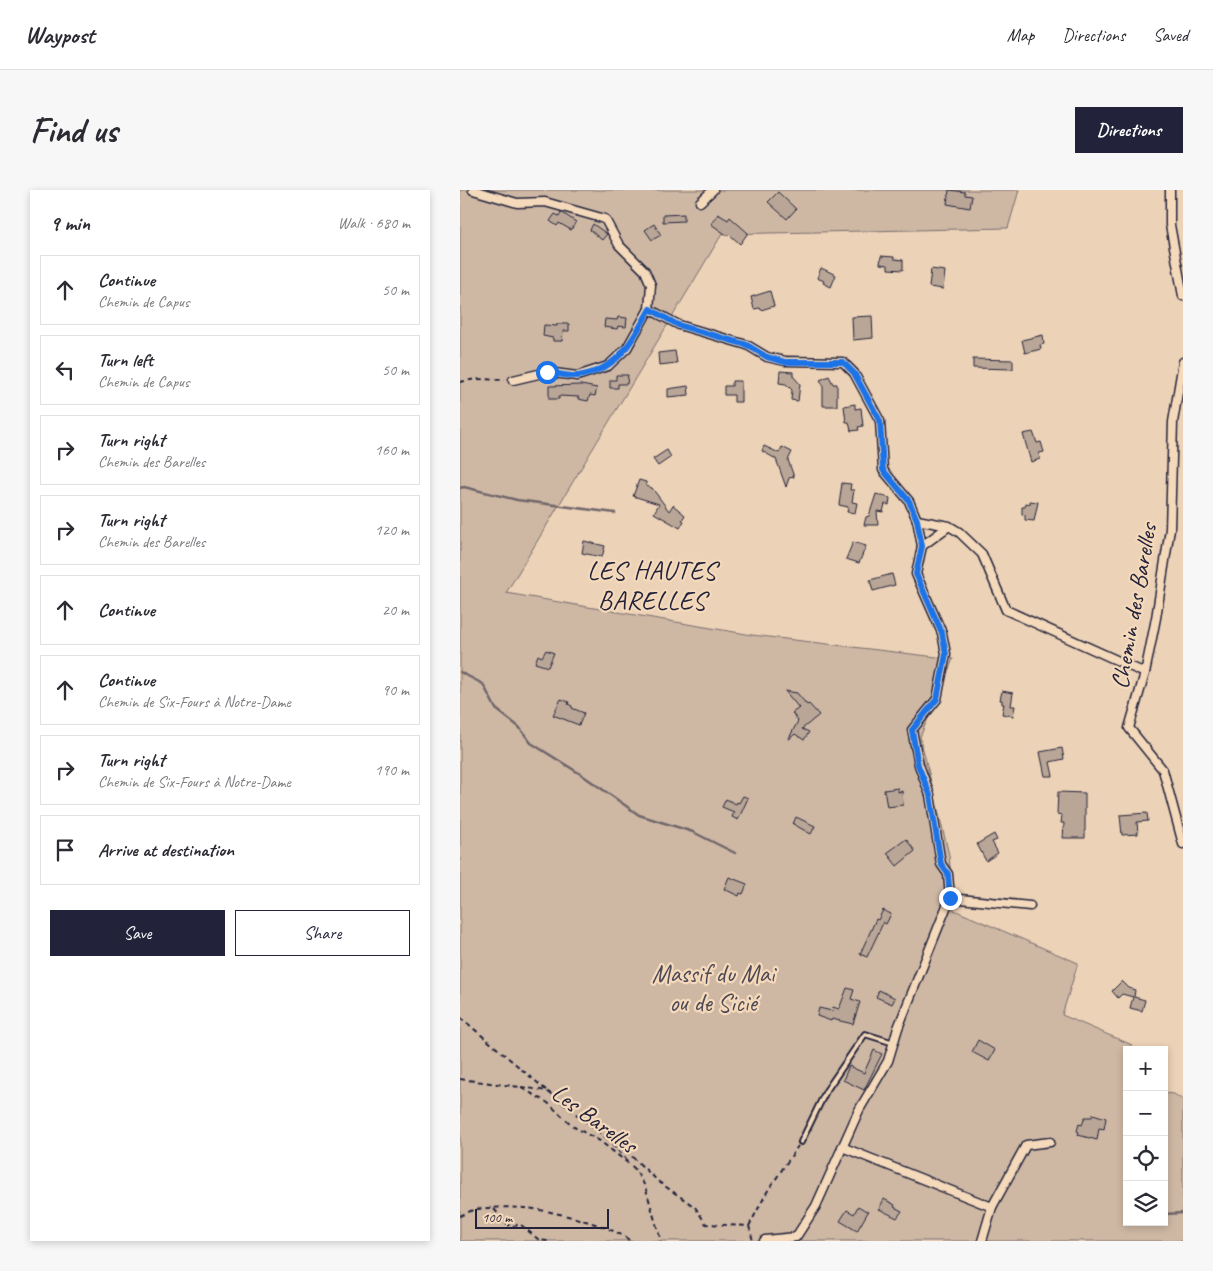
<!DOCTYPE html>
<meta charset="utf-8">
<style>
body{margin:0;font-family:Caveat,sans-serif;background:#f7f7f7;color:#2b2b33}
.controls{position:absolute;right:15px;bottom:15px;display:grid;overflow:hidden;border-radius:0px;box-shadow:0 2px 8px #0003}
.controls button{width:45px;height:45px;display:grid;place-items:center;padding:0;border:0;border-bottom:1px solid #e1e1e2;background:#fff;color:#2b2b33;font:25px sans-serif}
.scale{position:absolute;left:15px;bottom:12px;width:134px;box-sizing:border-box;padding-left:5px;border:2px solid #22223b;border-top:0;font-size:14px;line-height:18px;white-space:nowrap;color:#22223b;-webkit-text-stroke:4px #f4d9bb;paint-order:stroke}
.stop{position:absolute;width:15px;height:15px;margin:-11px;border:4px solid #1a73e8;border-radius:50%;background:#fff}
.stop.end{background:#1a73e8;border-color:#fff;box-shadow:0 1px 5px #0008}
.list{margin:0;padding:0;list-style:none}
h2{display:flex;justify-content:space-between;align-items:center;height:65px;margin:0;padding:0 20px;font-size:21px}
h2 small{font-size:16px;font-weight:400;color:#7c7c81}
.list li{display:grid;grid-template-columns:32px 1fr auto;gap:15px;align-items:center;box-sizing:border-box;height:70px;margin:0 10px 10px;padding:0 10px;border:1px solid #e1e1e2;border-radius:0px}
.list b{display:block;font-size:19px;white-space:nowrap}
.list p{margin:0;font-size:16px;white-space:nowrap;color:#7c7c81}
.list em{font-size:16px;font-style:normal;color:#7c7c81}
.actions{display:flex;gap:10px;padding:15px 20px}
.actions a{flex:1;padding:11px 0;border:1px solid #22223b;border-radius:0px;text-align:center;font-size:18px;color:#22223b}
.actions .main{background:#22223b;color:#fff}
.icon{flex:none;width:28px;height:28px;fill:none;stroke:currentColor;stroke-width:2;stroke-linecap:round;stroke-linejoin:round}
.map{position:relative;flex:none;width:723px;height:1051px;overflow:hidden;border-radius:0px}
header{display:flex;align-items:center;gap:30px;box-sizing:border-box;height:70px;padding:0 25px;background:#fff;border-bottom:1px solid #e1e1e2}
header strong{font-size:24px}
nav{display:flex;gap:28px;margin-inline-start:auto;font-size:18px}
.intro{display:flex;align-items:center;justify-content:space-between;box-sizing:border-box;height:120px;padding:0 30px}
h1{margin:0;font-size:35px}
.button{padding:12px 22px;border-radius:0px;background:#22223b;color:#fff;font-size:18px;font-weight:700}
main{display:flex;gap:30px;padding:0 30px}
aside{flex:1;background:#fff;border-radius:0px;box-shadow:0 2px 8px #0003}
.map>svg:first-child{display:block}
</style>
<header>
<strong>Waypost</strong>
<nav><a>Map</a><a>Directions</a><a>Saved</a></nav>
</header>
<div class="intro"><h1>Find us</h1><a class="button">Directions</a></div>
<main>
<aside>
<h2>9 min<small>Walk · 680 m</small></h2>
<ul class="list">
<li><svg class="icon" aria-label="ahead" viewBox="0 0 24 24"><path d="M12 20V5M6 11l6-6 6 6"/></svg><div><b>Continue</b><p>Chemin de Capus</p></div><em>50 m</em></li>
<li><svg class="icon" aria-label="left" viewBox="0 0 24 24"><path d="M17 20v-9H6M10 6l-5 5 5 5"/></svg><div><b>Turn left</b><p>Chemin de Capus</p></div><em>50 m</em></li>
<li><svg class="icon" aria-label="right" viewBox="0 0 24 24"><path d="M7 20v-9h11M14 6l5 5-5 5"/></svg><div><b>Turn right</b><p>Chemin des Barelles</p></div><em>160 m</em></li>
<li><svg class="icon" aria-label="right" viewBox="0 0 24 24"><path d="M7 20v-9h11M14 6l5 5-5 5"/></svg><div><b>Turn right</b><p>Chemin des Barelles</p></div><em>120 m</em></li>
<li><svg class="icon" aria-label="ahead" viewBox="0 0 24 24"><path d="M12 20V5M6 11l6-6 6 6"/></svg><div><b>Continue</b></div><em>20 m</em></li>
<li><svg class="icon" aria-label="ahead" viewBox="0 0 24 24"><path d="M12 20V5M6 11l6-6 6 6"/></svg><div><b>Continue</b><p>Chemin de Six-Fours à Notre-Dame</p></div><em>90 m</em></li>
<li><svg class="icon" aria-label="right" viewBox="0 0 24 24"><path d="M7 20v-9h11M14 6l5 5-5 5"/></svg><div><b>Turn right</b><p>Chemin de Six-Fours à Notre-Dame</p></div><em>190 m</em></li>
<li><svg class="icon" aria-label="arrive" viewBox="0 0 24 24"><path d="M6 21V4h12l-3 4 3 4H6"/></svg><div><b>Arrive at destination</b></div></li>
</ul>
<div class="actions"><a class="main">Save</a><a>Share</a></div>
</aside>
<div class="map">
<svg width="723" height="1051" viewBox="0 0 723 1051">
<rect width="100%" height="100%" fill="#ecd2b6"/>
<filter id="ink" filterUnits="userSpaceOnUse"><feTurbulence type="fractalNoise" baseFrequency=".02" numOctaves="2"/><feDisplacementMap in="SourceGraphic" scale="10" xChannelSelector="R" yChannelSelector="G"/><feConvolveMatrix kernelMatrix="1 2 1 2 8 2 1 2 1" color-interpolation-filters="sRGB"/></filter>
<g filter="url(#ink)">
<polygon fill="#ceb8a4" stroke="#786d70" points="0,0 559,0 548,38 262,44 46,403 292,445 493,469 460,547 489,665 494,720 618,773 602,825 672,855 672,860 667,860 667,1032 704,1032 704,903 714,904 723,910 723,1051 0,1051"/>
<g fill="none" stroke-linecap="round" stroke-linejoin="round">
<g stroke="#70666a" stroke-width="2.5">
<polyline points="0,298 4,297 57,310 155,323"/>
<polyline points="0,482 23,494 36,519 59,537 71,553 122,585 179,625 233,642 275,663"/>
<polyline points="704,1024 723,1023"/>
</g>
</g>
<g fill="#b9a697" stroke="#22223b">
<polygon points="489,0 505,2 505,5 512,6 510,18 487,14"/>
<polygon points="318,2 336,19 327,29 308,12"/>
<polygon points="101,22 116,32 111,40 99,33 97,36 90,31 95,24 99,26"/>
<polygon points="224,24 224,31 203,32 203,25"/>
<polygon points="258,24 268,30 270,27 288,43 280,54 269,44 268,46 251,34"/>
<polygon points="133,34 147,44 142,50 130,40"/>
<polygon points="194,34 201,45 192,50 185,40"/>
<polygon points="421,66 434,67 434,69 443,70 443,80 428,79 428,75 420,74"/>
<polygon points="361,78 376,85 371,97 363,93 364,91 357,88"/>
<polygon points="471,79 485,81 483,99 469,97"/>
<polygon points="310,101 314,116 301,120 300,118 294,119 291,107"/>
<polygon points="412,126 413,148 393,150 392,127"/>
<polygon points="158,127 167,128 166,137 158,136 157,139 144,137 145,129 157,130"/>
<polygon points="97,134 109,134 109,141 103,141 102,151 93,151 93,148 83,146 84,135 97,136"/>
<polygon points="583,145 584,154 580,155 581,159 565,163 562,150"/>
<polygon points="215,161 217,173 199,175 198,163"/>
<polygon points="513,169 553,170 553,179 513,178"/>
<polygon points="320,181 333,182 333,186 340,194 338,211 331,210 332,200 326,194 319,193"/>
<polygon points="156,185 168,185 167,194 158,194 158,198 150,198 150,190 156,190"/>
<polygon points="369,186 373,194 377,194 377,216 363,216 363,194 360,190"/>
<polygon points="272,191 281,191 281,212 274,212 274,205 264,205 264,196 272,196"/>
<polygon points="121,195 137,198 135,206 130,205 128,211 118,209 119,207 99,206 99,209 89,209 89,196"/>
<polygon points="228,196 229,205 208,207 208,199"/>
<polygon points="395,214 395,219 401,218 403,236 398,237 399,240 391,241 389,232 386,232 384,216"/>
<polygon points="573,242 577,253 581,252 584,262 579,263 580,269 571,272 563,244"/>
<polygon points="304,256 319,263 322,257 332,262 328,270 334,287 329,288 326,297 316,269 302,261"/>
<polygon points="207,260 211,267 198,276 193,269"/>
<polygon points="179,290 186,292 186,296 192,298 209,321 213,315 225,325 222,330 224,331 220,338 194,323 199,314 173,306"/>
<polygon points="382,293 391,294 390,300 394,300 392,312 397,313 395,323 387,322 388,317 379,315"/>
<polygon points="416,304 430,308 429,315 425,314 423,322 417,321 418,335 404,335 406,327 409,326"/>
<polygon points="570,311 578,312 574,331 565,330 565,325 562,324 562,317 565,317 566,313 570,314"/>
<polygon points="124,351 145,356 142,367 122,363"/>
<polygon points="393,352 406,356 399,373 386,369"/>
<polygon points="432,384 435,395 413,401 410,390"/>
<polygon points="86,460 94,463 88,477 75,473 78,465 82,467"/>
<polygon points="325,501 337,503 347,515 349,514 359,525 342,539 349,542 344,550 335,544 328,550 338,531 332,523 339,518"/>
<polygon points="542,501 553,503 551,516 555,516 553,526 542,524 544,514 542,514 542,510 540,510"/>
<polygon points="101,509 109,512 108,514 112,516 112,518 124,523 119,535 93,525"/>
<polygon points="602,558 604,569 590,572 593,586 585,586 580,562"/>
<polygon points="438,598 438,602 442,601 443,615 427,617 424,600"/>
<polygon points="598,602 625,603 625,648 603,648 604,633 601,633 602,625 597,624"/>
<polygon points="283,606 288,608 278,630 272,627 274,622 262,617 266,609 276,614 277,612 279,613"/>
<polygon points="687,623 688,631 677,632 678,644 662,645 660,625"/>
<polygon points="336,627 355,636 351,644 333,634"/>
<polygon points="534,644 537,650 532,652 538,663 526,671 517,654"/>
<polygon points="446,649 455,661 437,676 427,663"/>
<polygon points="269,687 287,694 283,704 280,703 279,706 264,699"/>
<polygon points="423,720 431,724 426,734 422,732 423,733 407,767 400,764 416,729 418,730"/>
<polygon points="662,791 669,798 675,800 674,807 685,810 682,821 670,818 673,807 662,804 658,808 652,801"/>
<polygon points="387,798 394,800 391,809 400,812 393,834 372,829 371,831 357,826 359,818 372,821 373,817 379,819"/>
<polygon points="419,800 435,808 432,814 416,807"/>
<polygon points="518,850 535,860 529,871 512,862"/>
<polygon points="414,860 422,864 404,900 383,890 389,876 404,883"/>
<polygon points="633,924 646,928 644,939 639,938 637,950 618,945 619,942 617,941 619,934 622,935 625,927 632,927"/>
<polygon points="424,1009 435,1015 434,1017 442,1021 437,1028 419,1019"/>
<polygon points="398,1016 408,1022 397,1041 380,1031 387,1020 394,1024"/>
</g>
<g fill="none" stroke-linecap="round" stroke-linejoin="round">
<g stroke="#22223b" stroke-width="8">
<polyline id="service" points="341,952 366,901 405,844 434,853"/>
</g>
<g stroke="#22223b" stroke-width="11">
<g id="minor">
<polyline points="13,0 57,13 85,12 145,29 159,55 185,81 191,95 189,119 219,135 287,155 307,167 325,171 383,172 394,183 420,231 423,280 449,311 457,330"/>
<polyline points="710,0 710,35 723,106"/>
<polyline points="240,12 253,0"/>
<polyline points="723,172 713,232 710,339 696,428 685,483 669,538 703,580 723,654"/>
<polyline points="53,190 87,182 117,186 148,176 167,158 189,119"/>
<polyline points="489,336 462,356 457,330 489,336 499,342 522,364 546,420 685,483"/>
<polyline points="490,708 570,716"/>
<polyline points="382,957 532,1017"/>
<polyline points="304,1051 305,1050 336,1047 356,1016 399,920 428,871 438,838 490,708 488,684 481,674 470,605 459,575 452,540 477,509 486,464 482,443 456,384 462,356"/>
<polyline points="522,1051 532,1017 566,955 590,952"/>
</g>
</g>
<g stroke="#22223b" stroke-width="2" stroke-dasharray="5 4" stroke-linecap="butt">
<polyline points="0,192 16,189 45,190"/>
<polyline points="0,827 86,900"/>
<polyline points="0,889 60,897 88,913 114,937 140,951 174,978 185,996 201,1051"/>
<polyline points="61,897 87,901 149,950"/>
<polyline points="150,951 166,961 199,992 235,1017 246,1034 289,1036 293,1051"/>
<polyline points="152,954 169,973"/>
<polyline points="34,1019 50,1037 60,1034 79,1050 88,1051"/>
<path d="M0 1026C6 1023 12 1020 18 1019 32 1017 50 1017 64 1018 86 1019 155 1036 170 1051"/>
<polyline points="289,1036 307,1002 338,956"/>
</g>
<use href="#service" stroke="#f4d9bb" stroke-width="4"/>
<use href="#minor" stroke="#f4d9bb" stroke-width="8"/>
</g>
</g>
<g fill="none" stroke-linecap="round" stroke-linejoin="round" filter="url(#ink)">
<path stroke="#1a73e8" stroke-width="6" d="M87 182C97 183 109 187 118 186 160 179 171 152 190 119L218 135 287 155 307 167 325 172H383L394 183 420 231 423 280 449 311 457 330 462 356 456 384 482 443 486 464 477 509 452 540 458 575 470 605 481 674 488 684 490 708"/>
</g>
<g text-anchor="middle" stroke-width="4.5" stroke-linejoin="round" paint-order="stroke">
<g font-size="25" fill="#22223b" stroke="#f4d9bb">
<text transform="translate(673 416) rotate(-80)" y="9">Chemin des Barelles</text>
<text transform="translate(135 928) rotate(36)" y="9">Les Barelles</text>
</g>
<g font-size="25" fill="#4d4855" stroke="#f4d9bb">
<text x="253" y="792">Massif du Mai<tspan x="253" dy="29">ou de Sicié</tspan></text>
</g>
<g font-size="26" letter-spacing="1" fill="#22223b" stroke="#f4d9bb">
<text x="192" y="389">LES HAUTES<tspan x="192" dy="30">BARELLES</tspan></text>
</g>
</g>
</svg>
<div class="controls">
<button>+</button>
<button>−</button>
<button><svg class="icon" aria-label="locate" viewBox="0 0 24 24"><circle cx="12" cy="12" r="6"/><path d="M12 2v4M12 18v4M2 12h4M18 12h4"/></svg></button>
<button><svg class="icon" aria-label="layers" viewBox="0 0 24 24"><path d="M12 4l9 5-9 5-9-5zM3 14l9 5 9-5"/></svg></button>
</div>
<div class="scale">100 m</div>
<div class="stop" style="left:87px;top:182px"></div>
<div class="stop end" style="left:490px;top:708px"></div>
</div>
</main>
